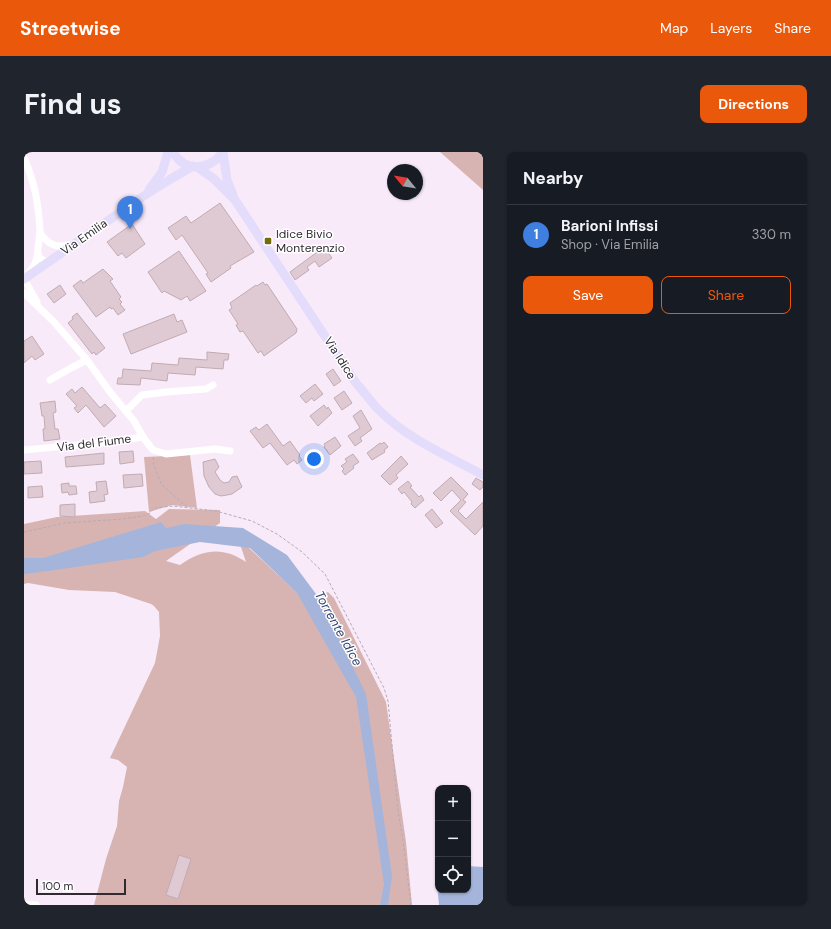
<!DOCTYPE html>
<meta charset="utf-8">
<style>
body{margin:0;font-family:"DM Sans",sans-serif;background:#20242c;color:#f1f3f6}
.controls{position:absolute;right:12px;bottom:12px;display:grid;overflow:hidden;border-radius:8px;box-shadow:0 1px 3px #0004}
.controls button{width:36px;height:36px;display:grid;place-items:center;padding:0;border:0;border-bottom:1px solid #363941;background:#171b24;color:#f1f3f6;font:20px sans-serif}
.compass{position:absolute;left:363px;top:12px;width:36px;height:36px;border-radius:50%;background:#171b24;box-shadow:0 1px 3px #0004;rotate:300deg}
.scale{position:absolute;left:12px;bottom:10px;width:90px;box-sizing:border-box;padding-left:4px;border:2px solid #302b31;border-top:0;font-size:11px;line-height:14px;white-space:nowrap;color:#302b31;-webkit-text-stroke:3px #fff;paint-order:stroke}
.you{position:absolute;left:290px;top:307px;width:14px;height:14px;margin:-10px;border:3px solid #fff;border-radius:50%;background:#1a73e8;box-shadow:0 0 0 6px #1a73e833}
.badge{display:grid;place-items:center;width:26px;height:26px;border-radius:50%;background:#ea580c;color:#fff;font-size:13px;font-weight:700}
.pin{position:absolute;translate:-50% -33px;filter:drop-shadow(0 1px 2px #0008)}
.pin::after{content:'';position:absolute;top:21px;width:14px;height:12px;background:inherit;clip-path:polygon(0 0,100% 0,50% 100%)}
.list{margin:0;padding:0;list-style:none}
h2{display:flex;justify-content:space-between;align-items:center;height:52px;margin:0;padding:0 16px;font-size:17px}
h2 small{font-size:13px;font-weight:400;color:#9ea1a6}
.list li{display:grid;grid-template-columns:26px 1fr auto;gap:12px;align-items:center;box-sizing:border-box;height:60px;padding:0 16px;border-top:1px solid #363941}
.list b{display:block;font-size:15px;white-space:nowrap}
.list p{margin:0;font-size:13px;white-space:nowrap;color:#9ea1a6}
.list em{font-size:13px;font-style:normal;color:#9ea1a6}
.actions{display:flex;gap:8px;padding:12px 16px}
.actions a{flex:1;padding:9px 0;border:1px solid #ea580c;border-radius:8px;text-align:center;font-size:14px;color:#ea580c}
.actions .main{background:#ea580c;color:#fff}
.icon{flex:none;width:22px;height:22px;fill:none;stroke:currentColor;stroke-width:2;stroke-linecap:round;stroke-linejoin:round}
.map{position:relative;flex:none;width:459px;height:753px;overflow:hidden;border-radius:8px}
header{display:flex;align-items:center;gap:24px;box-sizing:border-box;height:56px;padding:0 20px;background:#ea580c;color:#fff}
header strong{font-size:19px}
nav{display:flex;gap:22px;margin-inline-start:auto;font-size:14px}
.intro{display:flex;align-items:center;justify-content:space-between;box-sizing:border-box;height:96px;padding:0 24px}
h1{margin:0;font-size:28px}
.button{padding:10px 18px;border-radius:8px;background:#ea580c;color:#fff;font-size:14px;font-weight:700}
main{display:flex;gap:24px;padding:0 24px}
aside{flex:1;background:#171b24;border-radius:8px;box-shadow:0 1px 3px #0004}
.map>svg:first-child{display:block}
</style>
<header>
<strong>Streetwise</strong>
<nav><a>Map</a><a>Layers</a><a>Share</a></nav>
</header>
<div class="intro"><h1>Find us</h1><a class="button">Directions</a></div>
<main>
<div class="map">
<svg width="459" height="753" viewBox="0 0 459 753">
<rect width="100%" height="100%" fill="#f9eafa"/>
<g fill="#d7b4b2">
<polygon points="416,0 459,0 459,38"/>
<polygon points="166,303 173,356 148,353 125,360 120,305"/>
<path d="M145 357 196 358V371L142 409 156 413C178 397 199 394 222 410L217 395H224L282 449 304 440 310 446 362 550 382 690 388 753H70L82 707 93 674 95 649 99 635 103 615 94 608 86 606 131 511 136 484 135 460 130 454 127 452 91 440 45 438 4 431 0 432V372L33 365 121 359 132 367Z"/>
</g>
<g fill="#a5b4da">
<polygon points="137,370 142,376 160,372 219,376 263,403 295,446 342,542 368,724 364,753 356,753 360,732 332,545 273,441 226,396 176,390 131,399 119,405 24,419 0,422 0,406 19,406"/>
<polygon points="414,710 414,738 444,738 444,714 459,715 459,753 415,753 411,712"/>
</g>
<g fill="#dfc9d2" stroke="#c1abb3">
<polygon points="196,51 230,100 206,114 207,116 187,130 182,122 184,121 158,83 152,88 144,76 162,64 167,71"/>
<polygon points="108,72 121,92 102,106 98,101 94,104 83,90"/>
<polygon points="300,95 308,106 295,115 291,109 283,115 285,118 271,128 266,120"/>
<polygon points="155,99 182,139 166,149 163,144 157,148 140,139 138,141 124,120"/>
<polygon points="79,117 89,127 86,129 97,145 95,147 98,150 96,152 101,158 94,163 89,156 87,157 86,155 72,165 49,134 57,128 59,131"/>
<polygon points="239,130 241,133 243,132 273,177 272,181 240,204 237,199 234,201 219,179 216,180 212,173 214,172 205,158 208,156 206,151 232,133 233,134"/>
<polygon points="36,133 42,142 30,151 23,142"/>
<polygon points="53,161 81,196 72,203 70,200 68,202 44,171 49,167 48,165"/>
<polygon points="150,162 153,170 158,168 163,180 107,202 99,182"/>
<polygon points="8,184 20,202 11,208 8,204 0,211 0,189"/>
<polygon points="183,200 205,202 204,208 200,208 199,217 172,215 171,223 144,221 143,229 117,226 116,233 93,232 94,226 98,226 99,217 127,219 128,211 154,213 155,206 183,208"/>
<polygon points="309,217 317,229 310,234 302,222"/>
<polygon points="291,232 299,242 290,249 288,246 282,251 276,244"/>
<polygon points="58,235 76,256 81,252 92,264 80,275 62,253 54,261 50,256 53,254 42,242 48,237 51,241"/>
<polygon points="320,239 328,251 318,258 310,246"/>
<polygon points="31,249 32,260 29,261 31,277 34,277 36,287 20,289 19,277 21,277 20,264 18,264 16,251"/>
<polygon points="300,253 303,257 304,255 308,261 294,274 286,264"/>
<polygon points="337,258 348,277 336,286 338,289 331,294 324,284 336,276 329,264"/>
<polygon points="243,272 259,294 266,289 276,303 275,304 278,308 273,312 270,308 263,313 246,291 239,296 226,279 232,275 235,278"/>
<polygon points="311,285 317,294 306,303 300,295 301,294 300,292"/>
<polygon points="360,290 364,295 360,298 361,300 348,308 343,301 356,291 358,292"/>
<polygon points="109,299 110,310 96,312 95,300"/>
<polygon points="80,301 80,312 42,315 41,305"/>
<polygon points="329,302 335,310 329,314 330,316 321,323 318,319 320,317 317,314 323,310 321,307"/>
<polygon points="377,304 384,312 372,323 374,326 366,333 357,324"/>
<polygon points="191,307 195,315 191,320 196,328 200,331 205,330 208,325 213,324 218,335 208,342 203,343 197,344 191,342 185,335 180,324 179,310"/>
<polygon points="17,309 18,321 0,322 0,310"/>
<polygon points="118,322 119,334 100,336 99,323"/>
<polygon points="427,325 444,342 439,348 442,350 434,359 442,367 459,350 459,374 451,383 426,359 437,348 428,338 417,349 409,341"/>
<polygon points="452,326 459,330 459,335 456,338 448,332"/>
<polygon points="82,329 84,342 80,343 81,349 66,351 65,340 73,339 72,330"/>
<polygon points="384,329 388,334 386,335 395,345 397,343 400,348 391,356 387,352 388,350 380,340 378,342 374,337"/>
<polygon points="45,331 45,334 52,334 53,342 45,343 44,340 38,341 37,332"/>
<polygon points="18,334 19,345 4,346 4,335"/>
<polygon points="51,352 51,365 36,364 36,353"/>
<polygon points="408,357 419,371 412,376 401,363"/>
<polygon points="155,703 167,707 154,747 142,743"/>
</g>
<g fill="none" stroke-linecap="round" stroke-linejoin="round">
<g stroke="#b6abb7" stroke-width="1" stroke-dasharray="3 2" stroke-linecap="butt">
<polyline points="129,305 130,313 137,332 164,356"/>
<polyline points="0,380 41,371 98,367 119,364 126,361 130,356 149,354 192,359 228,369 253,382 278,400 301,422 360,536 364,549 374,659 379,688 387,753"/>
</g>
<g stroke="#fff" stroke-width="7">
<path d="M0 5C11 32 14 49 16 78 16 84 13 97 14 103 16 107 20 109 24 110"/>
<path d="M16 81C24 93 34 97 48 92"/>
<polyline points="4,122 11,112 14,101"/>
<polyline points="0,127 13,150"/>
<polyline points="0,141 30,170 63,208 86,240 110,269 119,285"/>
<polyline points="26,228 47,216 63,208"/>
<polyline points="102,259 118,243 142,240 182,237 189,233"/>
<polyline points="0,298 86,290 119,285 129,298 142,302 191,297 206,299"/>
<polyline points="0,752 12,753"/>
</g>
<g stroke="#e3dcfa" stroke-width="9">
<path d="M149 0C161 21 186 18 199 0"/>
<polyline points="199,0 203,28 209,43"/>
<path d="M173 15 189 26 211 48 332 231C339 239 345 247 352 255 381 286 422 303 459 323"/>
<polyline points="125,38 138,20 144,0"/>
<polyline points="0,127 118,45 145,28 169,14"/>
</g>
</g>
<rect fill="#726d0a" stroke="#fff" stroke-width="1.5" x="240" y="85" width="8" height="8" rx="2"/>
<g text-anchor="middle" stroke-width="3" stroke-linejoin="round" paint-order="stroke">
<g font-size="12" fill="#302b31" stroke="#fff" text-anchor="start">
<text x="252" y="86">Idice Bivio<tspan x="252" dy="14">Monterenzio</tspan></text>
</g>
<g font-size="12" fill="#302b31" stroke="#fff">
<text transform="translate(60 85) rotate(-35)" y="4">Via Emilia</text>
<text transform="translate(316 206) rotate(57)" y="4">Via Idice</text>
<text transform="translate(70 291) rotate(-7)" y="4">Via del Fiume</text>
</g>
<g font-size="13" font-style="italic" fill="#324476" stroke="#fff">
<text transform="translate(315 476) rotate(61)" y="5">Torrente Idice</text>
</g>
</g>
</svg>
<div class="controls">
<button>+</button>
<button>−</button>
<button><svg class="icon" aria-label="locate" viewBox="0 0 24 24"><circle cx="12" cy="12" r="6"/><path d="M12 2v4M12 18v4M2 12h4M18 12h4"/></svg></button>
</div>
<svg class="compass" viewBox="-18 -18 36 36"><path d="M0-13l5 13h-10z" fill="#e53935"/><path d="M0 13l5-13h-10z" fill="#9ea1a6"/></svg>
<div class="scale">100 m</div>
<div class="you"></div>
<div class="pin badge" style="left:106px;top:77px;background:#3f7fe0">1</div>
</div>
<aside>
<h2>Nearby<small></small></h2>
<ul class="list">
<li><span class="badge" style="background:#3f7fe0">1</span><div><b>Barioni Infissi</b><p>Shop · Via Emilia</p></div><em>330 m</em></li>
</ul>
<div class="actions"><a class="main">Save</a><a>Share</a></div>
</aside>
</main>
